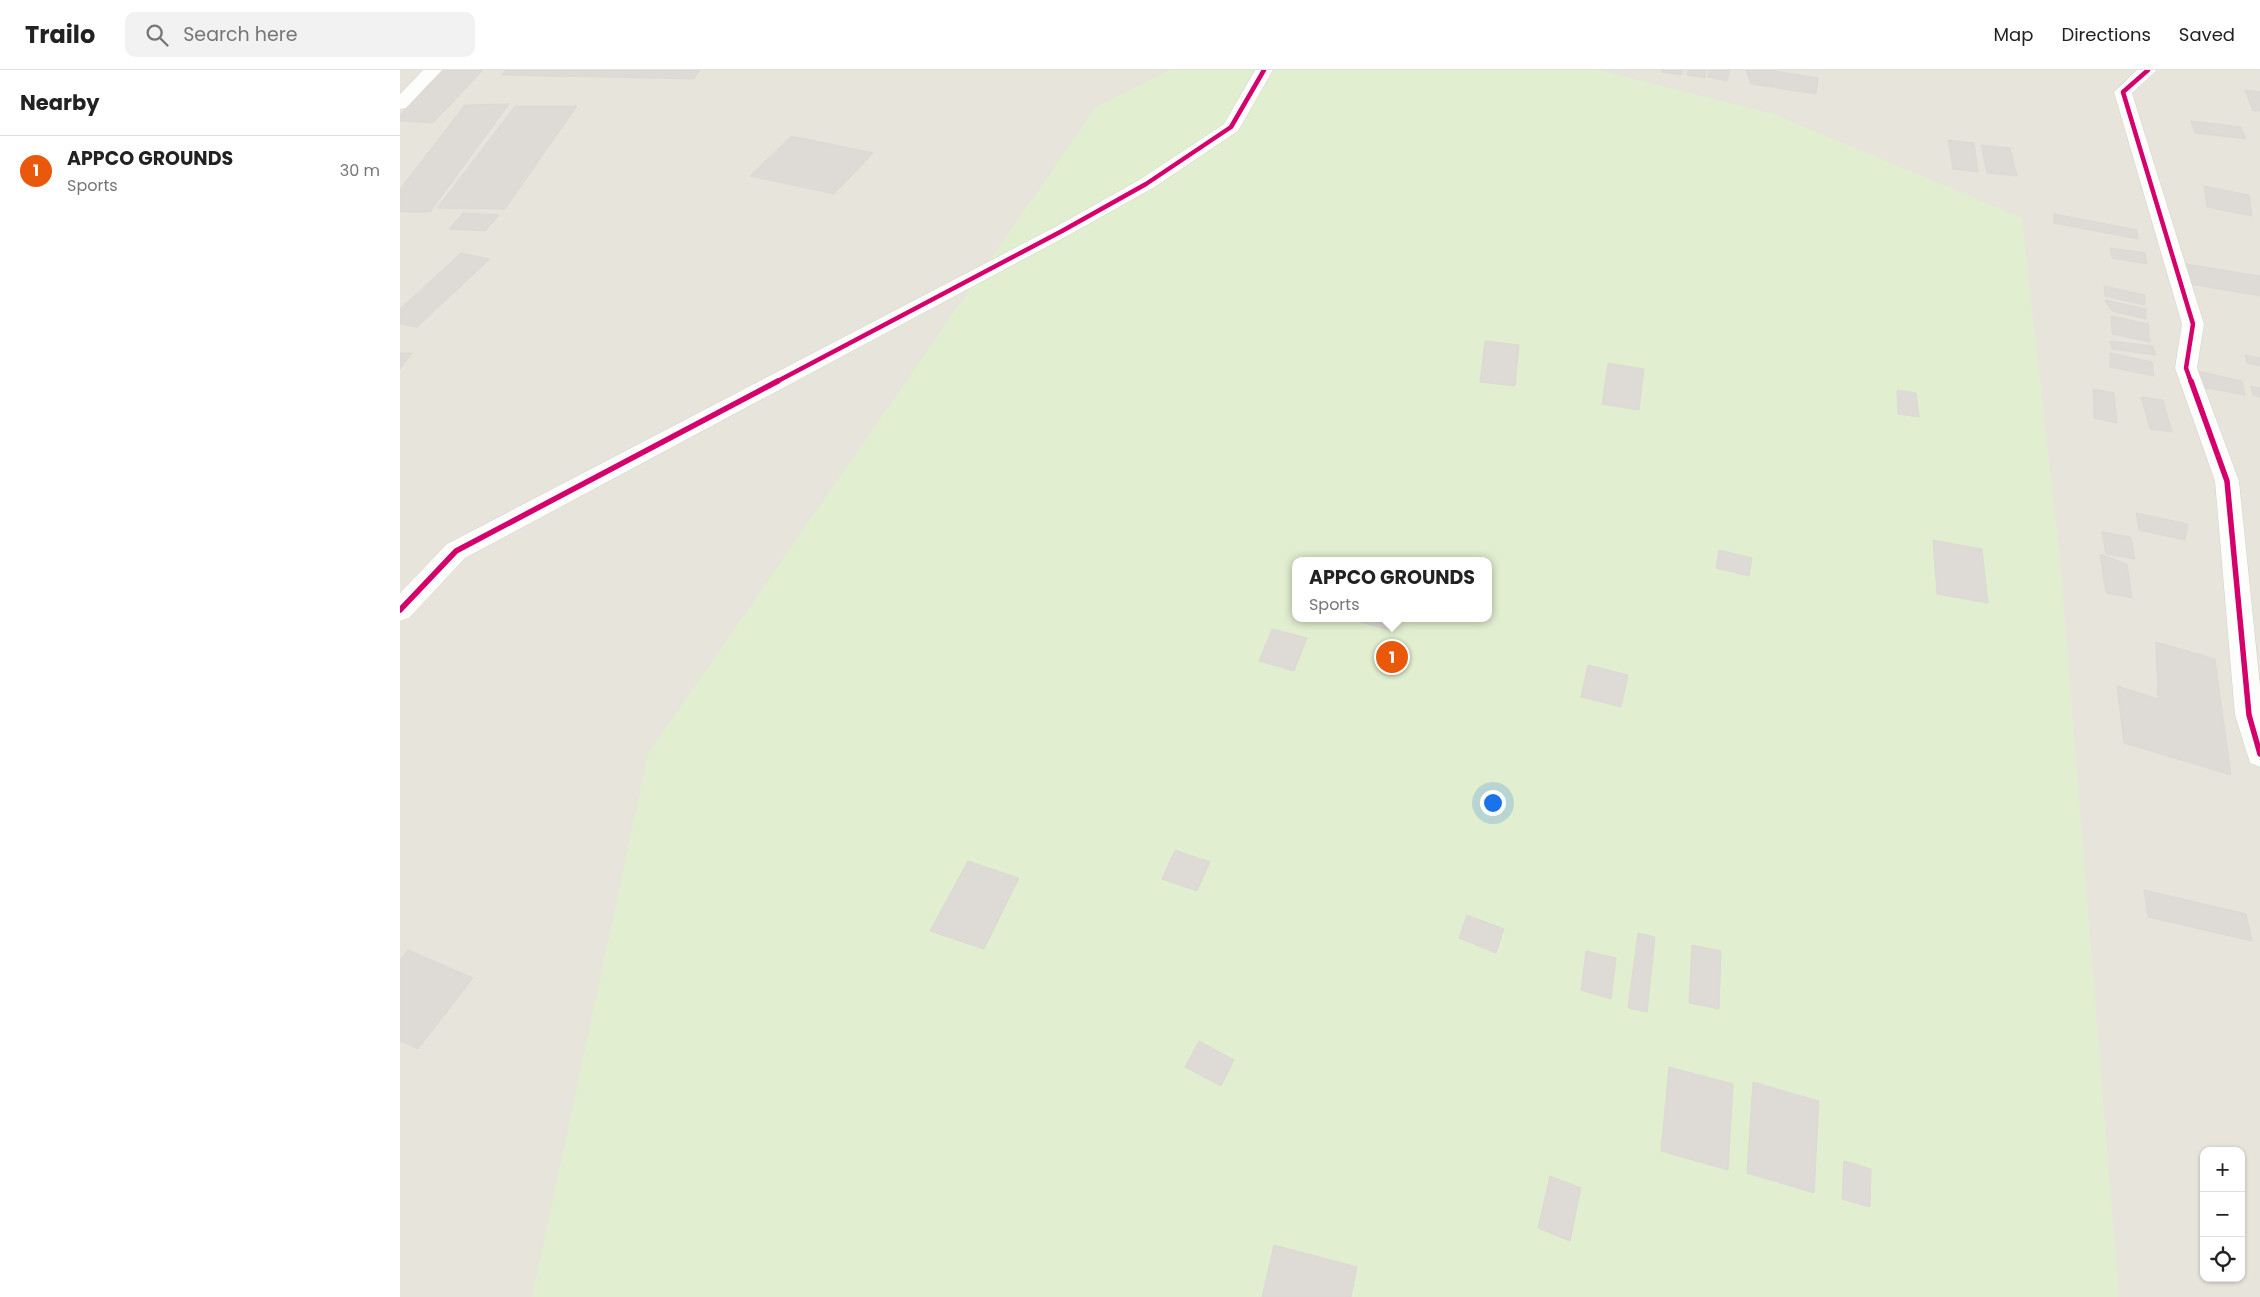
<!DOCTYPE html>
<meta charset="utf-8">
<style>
body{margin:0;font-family:Poppins,sans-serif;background:#f2f2f2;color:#222}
.controls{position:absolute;right:15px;bottom:15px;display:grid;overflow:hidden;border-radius:10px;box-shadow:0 1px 4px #0004}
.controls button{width:45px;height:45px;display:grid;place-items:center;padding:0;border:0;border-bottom:1px solid #e0e0e0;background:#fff;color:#222;font:25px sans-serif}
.you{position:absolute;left:1092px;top:732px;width:18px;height:18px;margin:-12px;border:4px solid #fff;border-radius:50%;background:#1a73e8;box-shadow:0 0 0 8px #1a73e833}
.badge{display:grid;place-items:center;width:32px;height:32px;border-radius:50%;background:#ea580c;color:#fff;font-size:16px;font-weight:700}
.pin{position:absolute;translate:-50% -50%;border:2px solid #fff;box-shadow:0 1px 5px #0006}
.popup{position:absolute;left:892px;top:487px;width:200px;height:65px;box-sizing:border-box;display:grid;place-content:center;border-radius:10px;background:#fff;filter:drop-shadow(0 1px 4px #0005);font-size:16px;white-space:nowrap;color:#767676}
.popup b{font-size:19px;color:#222}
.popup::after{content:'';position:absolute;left:50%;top:100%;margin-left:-10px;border:10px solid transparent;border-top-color:#fff}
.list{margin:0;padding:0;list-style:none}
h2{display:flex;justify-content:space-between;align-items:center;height:65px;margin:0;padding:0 20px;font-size:21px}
h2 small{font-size:16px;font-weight:400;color:#767676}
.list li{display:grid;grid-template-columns:32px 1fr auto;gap:15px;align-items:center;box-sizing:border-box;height:70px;padding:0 20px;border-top:1px solid #e0e0e0}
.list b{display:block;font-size:19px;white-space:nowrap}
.list p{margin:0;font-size:16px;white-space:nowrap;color:#767676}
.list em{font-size:16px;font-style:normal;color:#767676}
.icon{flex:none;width:28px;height:28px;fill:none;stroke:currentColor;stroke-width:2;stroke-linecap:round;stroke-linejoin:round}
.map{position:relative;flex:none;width:1860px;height:1227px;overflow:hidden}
header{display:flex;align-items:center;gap:30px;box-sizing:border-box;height:70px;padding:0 25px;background:#fff;border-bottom:1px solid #e0e0e0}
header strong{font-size:24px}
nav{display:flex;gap:28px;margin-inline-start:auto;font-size:18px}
.search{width:350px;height:45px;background:#f2f2f2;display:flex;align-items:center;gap:12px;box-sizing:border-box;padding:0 18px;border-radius:10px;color:#767676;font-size:19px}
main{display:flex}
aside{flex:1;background:#fff}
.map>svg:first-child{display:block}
</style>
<header>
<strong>Trailo</strong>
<div class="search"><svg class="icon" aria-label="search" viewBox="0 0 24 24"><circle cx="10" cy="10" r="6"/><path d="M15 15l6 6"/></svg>Search here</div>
<nav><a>Map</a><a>Directions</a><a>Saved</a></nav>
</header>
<main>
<aside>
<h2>Nearby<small></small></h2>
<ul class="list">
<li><span class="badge">1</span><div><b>APPCO GROUNDS</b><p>Sports</p></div><em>30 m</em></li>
</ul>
</aside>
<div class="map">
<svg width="1860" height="1227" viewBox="0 0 1860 1227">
<rect width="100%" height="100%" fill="#f4f2ee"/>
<path fill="#e7e4dc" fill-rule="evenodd" d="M0 0H1860V1227H0ZM896 491H1088V548H896ZM1804 1081H1841V1208H1804Z"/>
<path fill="#e1eecf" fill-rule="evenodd" d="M770 0H1198L1374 44 1622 148 1660 489 1719 1227H132L248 684 696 37ZM896 491H1088V548H896Z"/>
<g fill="#dedbd6" stroke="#dcd9d4">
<polygon points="44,0 83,0 33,53 0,51 0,45"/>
<polygon points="106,0 300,0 294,9 102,5"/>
<polygon points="1262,0 1283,0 1281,5 1261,2"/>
<polygon points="1288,0 1306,0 1305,8 1287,5"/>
<polygon points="1309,0 1330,0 1327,11 1308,7"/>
<polygon points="1346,0 1369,0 1418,8 1416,24 1351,14"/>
<polygon points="1845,20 1860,22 1860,41 1853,41"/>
<polygon points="109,34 30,142 0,142 0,119 65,35"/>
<polygon points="115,36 177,36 105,139 37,138"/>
<polygon points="1791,51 1841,57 1846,69 1795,63"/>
<polygon points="391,66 473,83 434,124 350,106"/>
<polygon points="1548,70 1574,73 1578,102 1553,99"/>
<polygon points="1581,75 1610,78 1617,106 1587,103"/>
<polygon points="1804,116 1849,125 1852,146 1807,137"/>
<polygon points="63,143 99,145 85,161 49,159"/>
<polygon points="1654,144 1737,160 1738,169 1654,153"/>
<polygon points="1710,178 1745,183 1747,194 1712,188"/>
<polygon points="61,183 90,189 17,257 0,254 0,239"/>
<polygon points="1779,193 1860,206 1860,226 1784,213"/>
<polygon points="1704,216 1745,225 1745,235 1705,226"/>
<polygon points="1705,230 1746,239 1746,249 1712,241"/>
<polygon points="1711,246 1748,254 1750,272 1712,264"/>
<polygon points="1085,271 1119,275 1115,316 1080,312"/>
<polygon points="1710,271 1753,276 1756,285 1712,279"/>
<polygon points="0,283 12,283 0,299"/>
<polygon points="1710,283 1752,292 1754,306 1710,297"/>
<polygon points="1845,285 1860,288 1860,296 1847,293"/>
<polygon points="1208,293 1244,299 1239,340 1202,334"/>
<polygon points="1793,300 1842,311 1845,325 1800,317"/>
<polygon points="1851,316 1860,318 1860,327 1853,325"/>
<polygon points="1693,319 1714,323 1717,353 1694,348"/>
<polygon points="1497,320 1516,323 1519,347 1498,344"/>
<polygon points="1741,327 1763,330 1772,362 1750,359"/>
<polygon points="1736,443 1788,454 1785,470 1739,460"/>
<polygon points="1702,462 1731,467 1735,489 1706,484"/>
<polygon points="1533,470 1582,479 1588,533 1537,524"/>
<polygon points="1319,480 1352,488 1349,506 1316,498"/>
<polygon points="1700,484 1727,494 1732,528 1706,523"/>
<polygon points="958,548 994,548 989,560 957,551"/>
<polygon points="872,559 907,568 894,601 859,591"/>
<polygon points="1756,572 1815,589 1831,705 1724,673 1717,616 1758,629"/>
<polygon points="1188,595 1228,605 1221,637 1181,627"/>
<polygon points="775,780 810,792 797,821 762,809"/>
<polygon points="568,791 619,808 584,879 530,861"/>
<polygon points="1744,820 1846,844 1852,871 1748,847"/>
<polygon points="1067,845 1104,859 1096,883 1059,868"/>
<polygon points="1238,863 1255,867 1247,942 1228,938"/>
<polygon points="1292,875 1321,881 1319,939 1289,933"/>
<polygon points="8,880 73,908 18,979 0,971 0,890"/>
<polygon points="1186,881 1216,888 1211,929 1181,920"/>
<polygon points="799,971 834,990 821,1016 785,997"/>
<polygon points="1269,997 1333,1014 1328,1100 1261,1081"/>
<polygon points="1353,1012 1419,1031 1414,1123 1347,1103"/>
<polygon points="1444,1091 1471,1099 1470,1137 1442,1129"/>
<polygon points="1150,1106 1181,1118 1170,1171 1138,1158"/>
<polygon points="874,1175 957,1197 951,1227 862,1227"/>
</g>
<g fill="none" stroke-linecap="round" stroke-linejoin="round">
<g stroke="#d2d0cb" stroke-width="1">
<g id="minor">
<polygon points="23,0 42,0 6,38 0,39 0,24"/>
<polygon points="855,0 873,0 838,61 753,118 669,165 65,488 9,548 0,551 0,523 47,474 655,157 739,110 824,54"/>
<polygon points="1737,0 1757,0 1732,23 1804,254 1797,298 1839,411 1860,616 1860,697 1850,693 1835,645 1815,411 1775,298 1782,254 1714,22"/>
</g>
</g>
<use href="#minor" fill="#fdfdfc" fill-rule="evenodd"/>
<g stroke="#fff" stroke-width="7">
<g id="cycleway-far1">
<polyline points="1748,0 1723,22 1793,254 1786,298 1791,312"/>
<polyline points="376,312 662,161 746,114 831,57 864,0"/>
</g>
</g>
<g stroke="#fff" stroke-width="9">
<g id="cycleway">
<polyline points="1791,311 1827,411 1849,645 1860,684"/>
<polyline points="0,540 56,481 378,311"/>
</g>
</g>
<use href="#cycleway-far1" stroke="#d6006c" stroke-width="4.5"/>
<use href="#cycleway" stroke="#d6006c" stroke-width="5.5"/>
</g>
</svg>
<div class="controls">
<button>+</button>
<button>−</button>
<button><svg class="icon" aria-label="locate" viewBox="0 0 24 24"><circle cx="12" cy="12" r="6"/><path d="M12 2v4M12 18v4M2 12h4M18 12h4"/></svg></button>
</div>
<div class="you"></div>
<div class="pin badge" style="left:992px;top:587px">1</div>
<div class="popup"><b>APPCO GROUNDS</b>Sports</div>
</div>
</main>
